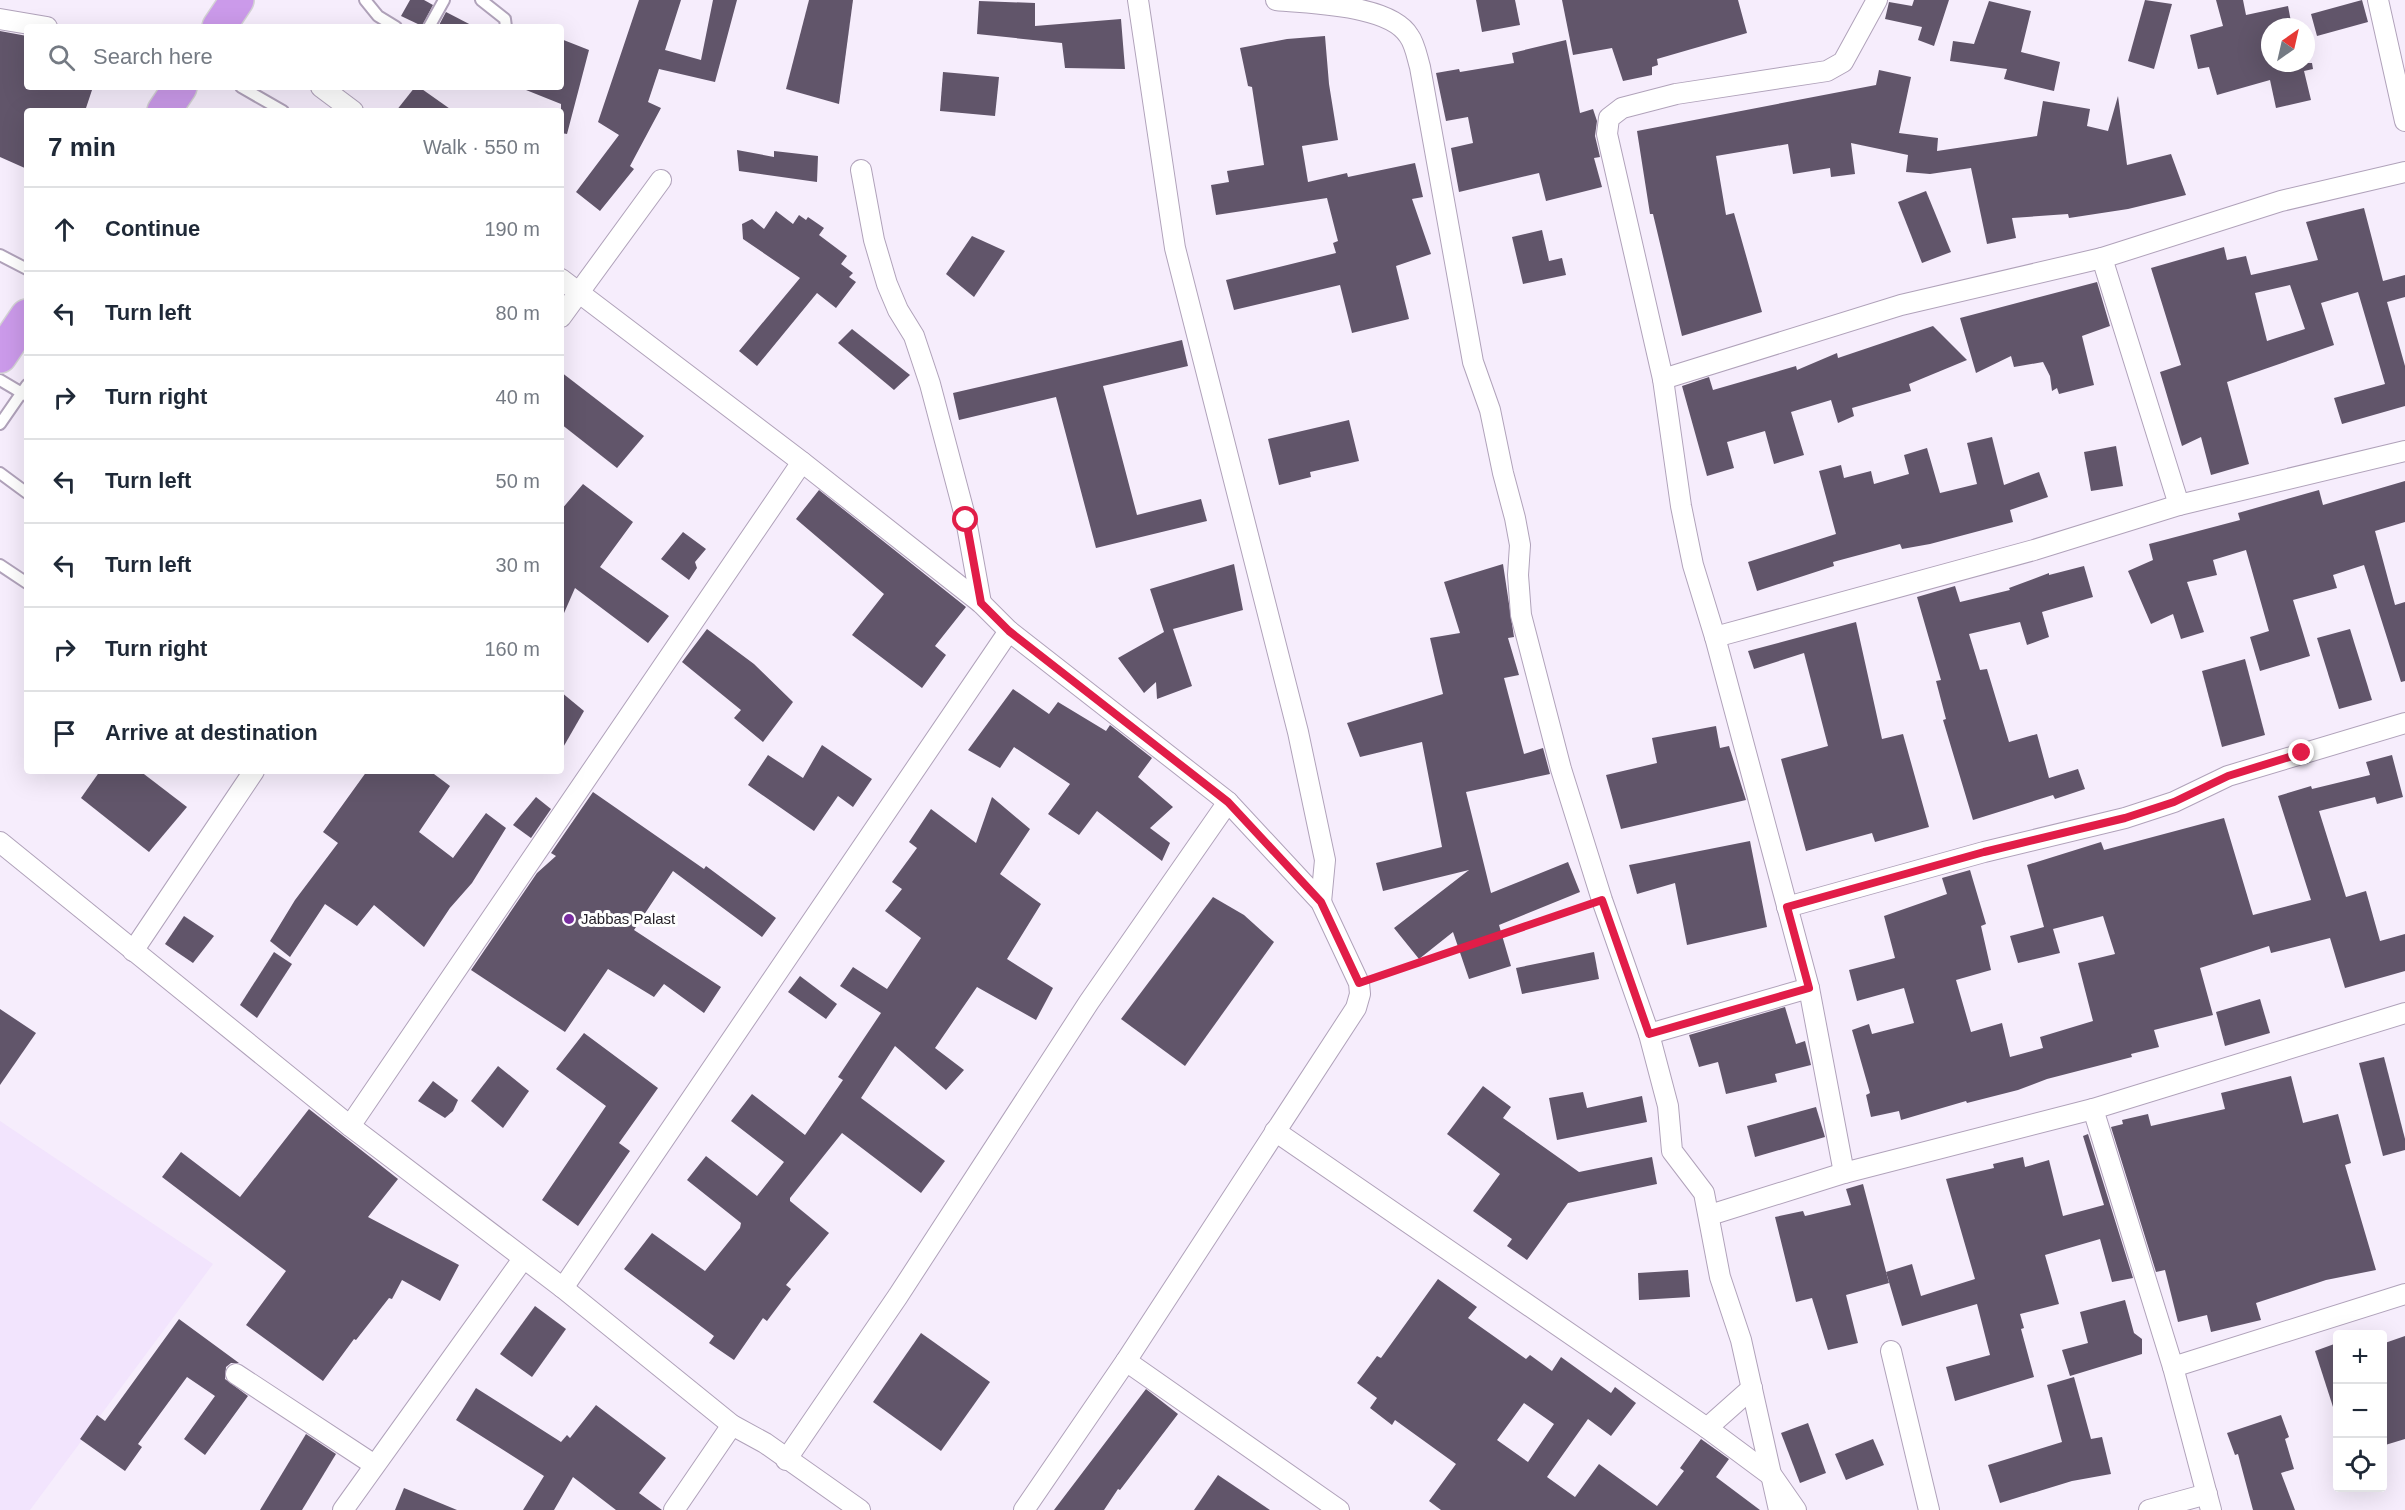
<!DOCTYPE html>
<meta charset="utf-8">
<style>
body{margin:0;font-family:Arial,sans-serif;background:#f2f2f3;color:#1f2937}
.controls{position:absolute;right:18px;bottom:18px;display:grid;overflow:hidden;border-radius:6px;box-shadow:0 6px 24px #0002}
.controls button{width:54px;height:54px;display:grid;place-items:center;padding:0;border:0;border-bottom:2px solid #e0e1e3;background:#fff;color:#1f2937;font:30px sans-serif}
.compass{position:absolute;left:2261px;top:18px;width:54px;height:54px;border-radius:50%;background:#fff;box-shadow:0 6px 24px #0002;rotate:34deg}
.stop{position:absolute;width:18px;height:18px;margin:-14px;border:4px solid #e11d48;border-radius:50%;background:#fff}
.stop.end{background:#e11d48;border-color:#fff;box-shadow:0 2px 6px #0008}
.list{margin:0;padding:0;list-style:none}
h2{display:flex;justify-content:space-between;align-items:center;height:78px;margin:0;padding:0 24px;font-size:26px}
h2 small{font-size:20px;font-weight:400;color:#747a83}
.list li{display:grid;grid-template-columns:39px 1fr auto;gap:18px;align-items:center;box-sizing:border-box;height:84px;padding:0 24px;border-top:2px solid #e0e1e3}
.list b{display:block;font-size:22px;white-space:nowrap}
.list em{font-size:20px;font-style:normal;color:#747a83}
.icon{flex:none;width:33px;height:33px;fill:none;stroke:currentColor;stroke-width:2;stroke-linecap:round;stroke-linejoin:round}
.map{position:relative;flex:none;width:2405px;height:1510px;overflow:hidden}
.search{position:absolute;background:#fff;box-shadow:0 6px 24px #0002;left:24px;top:24px;width:540px;height:66px;display:flex;align-items:center;gap:15px;box-sizing:border-box;padding:0 21px;border-radius:6px;color:#747a83;font-size:22px}
.panel{position:absolute;background:#fff;box-shadow:0 6px 24px #0002;left:24px;top:108px;width:540px;height:666px;border-radius:6px}
.map>svg:first-child{display:block}
</style>
<div class="map">
<svg width="2405" height="1510" viewBox="0 0 2405 1510">
<rect width="100%" height="100%" fill="#f6edfc"/>
<polygon fill="#f2e4fd" points="0,1121 213,1264 30,1510 0,1510"/>
<g fill="#61556a" fill-rule="evenodd">
<polygon points="410,0 424,0 433,5 422,26 401,16"/>
<polygon points="639,0 681,0 665,50 701,60 713,0 737,0 715,82 659,69 648,102 661,108 630,166 634,169 600,211 576,192 619,135 598,122"/>
<polygon points="809,0 853,0 839,104 786,89"/>
<polygon points="1476,0 1515,0 1520,25 1482,32"/>
<polygon points="1562,0 1738,0 1747,33 1657,59 1658,65 1652,67 1652,75 1623,81 1612,48 1573,55"/>
<polygon points="1914,0 1949,0 1934,46 1918,40 1922,27 1885,19 1889,2 1912,6"/>
<polygon points="2145,0 2172,4 2154,69 2128,61"/>
<polygon points="2216,0 2243,0 2246,15 2288,6 2292,27 2270,27 2270,63 2312,63 2313,69 2304,71 2311,100 2276,108 2270,80 2217,95 2209,67 2198,69 2190,35 2223,26"/>
<polygon points="2362,0 2368,22 2317,36 2311,14"/>
<polygon points="979,1 1035,3 1035,26 1121,19 1125,69 1065,68 1062,43 977,34"/>
<polygon points="1989,1 2031,11 2021,52 2060,62 2054,91 2004,79 2007,69 1950,61 1953,41 1974,44"/>
<polygon points="446,12 475,27 438,27"/>
<polygon points="0,31 27,36 27,87 93,87 85,111 27,111 27,169 0,157"/>
<polygon points="1325,36 1329,84 1338,140 1302,146 1308,182 1347,173 1348,177 1415,163 1423,197 1412,199 1431,254 1396,266 1409,319 1352,333 1340,285 1234,310 1226,280 1336,253 1333,243 1338,241 1327,198 1216,215 1211,185 1229,182 1227,171 1264,165 1252,87 1248,86 1240,48 1287,39"/>
<polygon points="561,39 589,50 567,134 561,133 561,104 521,88 561,87"/>
<polygon points="1566,40 1580,113 1593,109 1597,121 1595,136 1600,157 1594,158 1602,187 1546,201 1539,173 1459,192 1451,148 1473,143 1468,117 1446,121 1436,73 1459,69 1460,72 1514,63 1512,53"/>
<polygon points="1879,70 1911,77 1899,133 1938,138 1937,151 2037,136 2043,101 2090,109 2087,126 2108,131 2118,96 2127,165 2171,154 2186,195 2128,209 2069,218 2068,214 2012,218 2016,238 1987,244 1971,168 1930,174 1906,172 1908,155 1851,143 1855,174 1831,177 1830,168 1793,174 1788,144 1716,156 1726,215 1734,213 1762,312 1682,336 1653,214 1650,214 1637,131 1876,85"/>
<polygon points="943,72 999,77 995,116 940,111"/>
<polygon points="415,87 419,87 453,111 396,111"/>
<polygon points="737,150 774,157 774,151 818,156 817,182 739,171"/>
<polygon points="1926,191 1951,252 1922,263 1898,202"/>
<path d="M2364 208 2383 281 2405 275V297L2387 302 2405 366V406L2342 424 2334 398 2385 384 2358 292 2321 303 2334 345 2227 382 2249 464 2211 475 2201 437 2182 446 2160 372 2181 365 2151 268 2224 247 2227 260 2246 256 2251 275 2318 260 2306 222ZM2290 285 2305 329 2267 341 2255 293Z"/>
<polygon points="776,211 793,224 799,215 806,220 808,217 824,228 819,235 847,256 841,264 853,273 849,277 856,282 836,308 817,293 757,366 739,351 800,278 743,239 742,224 752,219 764,229"/>
<polygon points="1542,230 1549,261 1562,258 1566,275 1523,284 1512,237"/>
<polygon points="972,236 1005,251 974,297 946,274"/>
<polygon points="2097,282 2110,326 2082,336 2094,385 2059,394 2057,388 2052,391 2050,376 2043,362 2014,367 2011,356 1976,373 1960,318"/>
<polygon points="1933,326 1967,360 1909,384 1911,391 1852,408 1854,416 1838,423 1831,400 1791,412 1804,455 1774,464 1765,431 1727,442 1734,468 1707,476 1682,386 1709,377 1713,390 1796,366 1797,370 1837,353 1838,358"/>
<polygon points="852,329 910,375 894,390 838,343"/>
<polygon points="1182,340 1188,366 1103,386 1137,515 1201,499 1207,521 1096,548 1056,397 959,420 953,393"/>
<polygon points="561,372 644,436 617,468 561,424"/>
<polygon points="1349,420 1359,461 1310,472 1311,477 1279,485 1268,439"/>
<polygon points="1992,437 2004,485 2039,472 2048,497 2010,510 2013,522 1930,544 1902,549 1900,544 1833,562 1834,566 1757,591 1748,562 1836,534 1819,471 1841,465 1844,478 1871,471 1874,484 1909,474 1904,455 1927,448 1940,493 1977,484 1967,443"/>
<polygon points="2116,446 2123,486 2091,491 2084,452"/>
<polygon points="2405,481 2405,522 2375,531 2395,605 2405,602 2405,681 2401,682 2364,565 2333,575 2337,588 2293,600 2310,656 2260,671 2250,637 2269,631 2246,550 2213,560 2217,575 2187,582 2204,632 2181,639 2173,614 2151,624 2128,571 2153,560 2149,544 2240,520 2238,513 2319,490 2323,505"/>
<polygon points="583,484 633,522 600,567 669,616 648,643 575,588 561,620 561,510"/>
<polygon points="819,490 966,607 935,646 946,655 922,688 852,635 884,594 796,519"/>
<polygon points="683,532 706,549 695,562 697,568 689,580 661,559"/>
<polygon points="1234,564 1243,610 1173,629 1192,686 1157,699 1156,682 1144,693 1118,658 1164,632 1150,589"/>
<polygon points="1503,564 1514,637 1508,638 1519,675 1504,678 1524,754 1543,748 1550,774 1466,792 1491,893 1568,862 1580,892 1499,925 1511,966 1469,979 1453,932 1419,959 1394,928 1469,870 1383,891 1376,863 1442,847 1422,742 1360,757 1347,723 1443,694 1430,638 1460,633 1444,582"/>
<polygon points="2084,566 2093,597 2042,612 2049,637 2027,645 2020,622 1969,634 1980,670 1987,669 2009,742 2037,734 2049,778 2078,769 2085,789 2055,799 2053,795 1973,820 1943,720 1946,719 1936,681 1941,680 1917,597 1955,586 1960,602 2010,590 2009,588 2049,573 2049,575"/>
<polygon points="1856,622 1882,739 1903,734 1929,827 1875,842 1872,833 1806,851 1781,759 1828,746 1804,653 1754,669 1748,651"/>
<polygon points="707,629 754,664 793,702 763,742 734,718 741,710 682,662"/>
<polygon points="2350,629 2372,700 2339,709 2317,638"/>
<polygon points="2245,659 2265,735 2222,747 2202,671"/>
<polygon points="1013,689 1049,714 1058,702 1106,731 1110,725 1152,758 1138,777 1173,807 1150,828 1170,843 1162,861 1097,811 1079,835 1048,814 1070,784 1014,747 1000,768 968,750"/>
<polygon points="561,692 584,711 561,751"/>
<polygon points="1716,726 1720,748 1729,746 1746,800 1621,829 1606,775 1657,763 1652,738"/>
<polygon points="822,745 872,779 853,807 838,796 814,831 748,785 768,755 803,778"/>
<polygon points="2392,755 2403,797 2377,804 2375,797 2319,811 2346,897 2366,891 2380,941 2405,934 2405,971 2345,988 2330,938 2271,953 2269,946 2200,968 2213,1015 2154,1030 2159,1047 2131,1054 2132,1057 2047,1079 2018,1090 1967,1103 1966,1101 1901,1120 1899,1111 1871,1117 1866,1095 1870,1093 1852,1030 1869,1024 1872,1034 1914,1023 1904,988 1857,1001 1849,970 1895,958 1884,916 1947,894 1942,878 1970,870 1986,924 1981,926 1991,970 1956,980 1971,1032 2002,1023 2010,1057 2043,1048 2040,1037 2093,1021 2078,963 2115,954 2103,916 2053,929 2060,953 2018,963 2010,936 2044,927 2027,865 2101,842 2104,850 2224,818 2253,915 2311,900 2278,796 2311,786 2312,789 2370,775 2366,762"/>
<polygon points="100,771 140,771 187,807 149,852 81,798"/>
<polygon points="367,771 430,771 450,786 419,832 453,858 486,813 506,828 472,883 450,908 424,947 374,905 357,926 325,904 290,957 270,941 295,900 338,843 323,832"/>
<polygon points="593,792 704,869 706,866 776,918 762,937 673,871 634,930 721,987 704,1013 664,984 654,997 608,969 565,1032 471,970 537,873 556,856 551,853"/>
<polygon points="536,797 551,809 531,838 513,825"/>
<polygon points="992,797 1030,829 1000,874 1041,904 1007,959 1053,988 1036,1020 977,987 935,1048 964,1070 946,1090 895,1046 861,1098 945,1161 921,1193 842,1133 790,1198 790,1201 829,1233 786,1285 791,1289 767,1321 763,1318 734,1360 709,1343 714,1336 624,1269 652,1233 705,1271 740,1228 741,1223 687,1180 706,1156 757,1196 784,1162 731,1121 752,1094 805,1135 843,1080 838,1077 881,1013 840,986 853,967 887,989 921,938 885,911 902,889 892,882 917,848 909,842 931,809 976,843"/>
<polygon points="1750,841 1767,927 1687,945 1675,883 1637,894 1629,865"/>
<polygon points="1213,897 1244,915 1274,942 1185,1066 1121,1019"/>
<polygon points="184,916 214,936 193,963 165,944"/>
<polygon points="274,952 292,964 257,1018 240,1005"/>
<polygon points="1594,952 1599,979 1522,994 1516,968"/>
<polygon points="800,976 837,1004 826,1019 788,992"/>
<polygon points="2260,999 2270,1033 2225,1046 2216,1012"/>
<polygon points="1785,1007 1796,1044 1805,1041 1811,1065 1775,1074 1777,1082 1726,1094 1718,1062 1699,1067 1689,1035"/>
<polygon points="0,1009 36,1033 0,1085"/>
<polygon points="584,1033 658,1088 619,1143 630,1151 578,1226 542,1200 606,1106 556,1069"/>
<polygon points="2384,1057 2405,1139 2405,1150 2383,1156 2359,1063"/>
<polygon points="498,1066 529,1091 503,1128 471,1101"/>
<polygon points="2291,1076 2303,1123 2338,1114 2351,1163 2345,1165 2376,1270 2326,1280 2256,1303 2261,1320 2211,1332 2207,1315 2178,1322 2165,1270 2156,1272 2111,1127 2123,1124 2122,1120 2148,1114 2151,1126 2225,1109 2221,1093"/>
<polygon points="433,1081 458,1100 453,1111 445,1118 418,1101"/>
<polygon points="1483,1086 1511,1107 1503,1118 1579,1172 1652,1157 1657,1184 1568,1203 1527,1260 1507,1246 1512,1239 1473,1211 1500,1174 1447,1134"/>
<polygon points="1583,1092 1587,1108 1642,1096 1647,1122 1557,1140 1549,1098"/>
<polygon points="1816,1107 1825,1137 1755,1157 1747,1126"/>
<polygon points="309,1109 398,1179 368,1217 459,1265 440,1301 402,1280 392,1299 389,1298 356,1340 354,1339 323,1381 246,1325 286,1271 162,1177 181,1152 240,1197"/>
<polygon points="2088,1134 2133,1278 2112,1282 2100,1239 2045,1255 2059,1304 2020,1314 2024,1328 2021,1329 2034,1377 1955,1401 1946,1367 1990,1355 1977,1304 1902,1326 1886,1272 1912,1264 1921,1296 1975,1279 1946,1179 1994,1168 1993,1164 2023,1157 2025,1167 2049,1160 2063,1216 2104,1205 2083,1136"/>
<polygon points="1863,1184 1889,1283 1846,1295 1858,1343 1828,1350 1812,1298 1796,1302 1775,1217 1803,1211 1805,1216 1851,1205 1846,1189"/>
<polygon points="1688,1270 1690,1297 1639,1300 1638,1273"/>
<path d="M1438 1279 1477 1307 1468 1318 1526 1359 1530 1355 1552 1371 1561 1357 1611 1393 1615 1387 1636 1403 1611 1436 1588 1419 1547 1477 1575 1497 1599 1464 1657 1506 1684 1471 1680 1468 1701 1439 1729 1459 1716 1477 1760 1510H1441L1429 1501 1456 1464 1395 1420 1392 1425 1370 1408 1377 1398 1357 1383 1377 1356 1381 1358ZM1524 1403 1554 1424 1528 1462 1497 1440Z"/>
<polygon points="2125,1300 2134,1333 2142,1339 2142,1354 2070,1376 2062,1350 2088,1343 2080,1312"/>
<polygon points="535,1306 566,1329 532,1377 500,1354"/>
<polygon points="179,1319 239,1363 231,1363 226,1367 225,1379 248,1396 205,1455 184,1439 215,1396 187,1377 138,1444 142,1447 125,1471 80,1439 97,1415 105,1421"/>
<polygon points="921,1333 990,1382 941,1451 873,1402"/>
<polygon points="2405,1336 2405,1439 2382,1446 2382,1344"/>
<polygon points="2337,1343 2337,1410 2334,1410 2315,1351"/>
<polygon points="2074,1377 2091,1439 2102,1437 2111,1474 2072,1481 2000,1503 1988,1465 2062,1442 2047,1385"/>
<polygon points="476,1388 561,1442 567,1435 570,1438 596,1405 666,1458 639,1493 662,1510 616,1510 573,1477 554,1510 523,1510 544,1476 456,1420"/>
<polygon points="1146,1389 1178,1414 1120,1490 1118,1489 1104,1510 1054,1510"/>
<polygon points="2281,1415 2289,1437 2285,1439 2294,1469 2281,1473 2295,1510 2253,1510 2238,1454 2235,1455 2227,1433"/>
<polygon points="1808,1423 1826,1473 1800,1483 1781,1433"/>
<polygon points="306,1434 336,1454 302,1510 260,1510"/>
<polygon points="1873,1439 1884,1465 1846,1480 1835,1454"/>
<polygon points="1218,1475 1270,1510 1194,1510"/>
<polygon points="404,1488 457,1510 395,1510"/>
</g>
<g fill="none" stroke-linecap="round" stroke-linejoin="round">
<g stroke="#b0a2ba" stroke-width="14">
<g id="service">
<polyline points="365,0 378,16 396,27"/>
<polyline points="481,0 505,19 506,27"/>
<polyline points="429,27 444,0"/>
<polyline points="241,87 283,111"/>
<polyline points="0,255 27,269"/>
<polyline points="0,380 27,396"/>
<polyline points="0,424 27,385"/>
<polyline points="0,473 27,493"/>
<polyline points="0,565 27,583"/>
</g>
</g>
<g stroke="#b0a2ba" stroke-width="22">
<g id="minor">
<polyline points="1138,0 1175,248 1298,732 1325,860 1321,902"/>
<path d="M1276 0C1310 4 1390 4 1409 36 1415 44 1417 57 1420 67L1473 362 1490 410 1503 473 1515 518 1520 545 1518 575 1521 615 1561 769 1602 900 1649 1034 1668 1106 1672 1151 1704 1193 1720 1277 1741 1340 1779 1510"/>
<polyline points="2378,0 2405,121"/>
<polyline points="0,19 47,27"/>
<polyline points="321,87 353,111"/>
<polyline points="861,170 874,240 887,284 898,310 914,336 930,384 966,520 981,603"/>
<polyline points="2102,258 2179,505"/>
<polyline points="561,279 802,462 981,603 1009,631 1228,802 1321,902 1359,983 1360,994 1356,1008 1126,1361 1024,1510"/>
<polyline points="561,317 661,180"/>
<polyline points="1663,379 1901,305 2102,258 2281,201 2405,172"/>
<polyline points="1715,637 2034,550 2179,505 2405,451"/>
<polyline points="0,842 350,1126 563,1288 732,1425 765,1443 860,1510"/>
<polyline points="1787,907 1984,852 2125,818 2174,802 2228,776 2405,723"/>
<polyline points="133,951 254,771"/>
<polyline points="1649,1034 1809,988"/>
<polyline points="2093,1109 2173,1367 2211,1510"/>
<polyline points="350,1126 802,462"/>
<polyline points="1275,1131 1707,1428 1773,1477 1796,1510"/>
<polyline points="1844,1173 1809,988 1715,637 1693,565 1681,506 1663,379 1607,134 1609,118 1622,108 1676,94 1827,71 1843,62 1877,0"/>
<polyline points="1710,1215 1844,1173 2093,1109 2405,1013"/>
<polyline points="563,1288 1009,631"/>
<polyline points="1891,1351 1929,1510"/>
<polyline points="1126,1361 1339,1510"/>
<polyline points="2173,1367 2405,1294"/>
<polyline points="236,1374 373,1464"/>
<polyline points="1707,1428 1752,1388"/>
<polyline points="786,1460 898,1296 1089,1002 1228,802"/>
<polyline points="343,1510 523,1259"/>
<polyline points="674,1510 732,1425"/>
<polyline points="2149,1510 2207,1494"/>
</g>
</g>
<g stroke="#d3d2d4" stroke-width="36">
<g id="trunk">
<polyline points="219,27 237,0"/>
<polyline points="164,111 180,87"/>
<polyline points="0,356 27,316"/>
</g>
</g>
<polyline stroke="#8d8692" stroke-width="4" stroke-dasharray="4.5 4.5" stroke-linecap="butt" points="1377,977 1583,907"/>
<use href="#service" stroke="#fff" stroke-width="10"/>
<use href="#minor" stroke="#fff" stroke-width="20"/>
<use href="#trunk" stroke="#cb9aea" stroke-width="33"/>
</g>
<g fill="none" stroke-linecap="round" stroke-linejoin="round">
<polyline stroke="#e11d48" stroke-width="8" points="966,520 981,603 1009,631 1228,802 1321,902 1359,983 1602,900 1649,1034 1809,988 1787,907 1984,852 2125,818 2174,802 2228,776 2302,753"/>
</g>
<circle fill="#782d9f" stroke="#fefefe" stroke-width="2" cx="569" cy="919" r="6"/>
<g text-anchor="middle" stroke-width="6" stroke-linejoin="round" paint-order="stroke">
<g font-size="15" fill="#221d26" stroke="#fefefe" text-anchor="start">
<text x="581" y="924">Jabbas Palast</text>
</g>
</g>
</svg>
<div class="controls">
<button>+</button>
<button>−</button>
<button><svg class="icon" aria-label="locate" viewBox="0 0 24 24"><circle cx="12" cy="12" r="6"/><path d="M12 2v4M12 18v4M2 12h4M18 12h4"/></svg></button>
</div>
<svg class="compass" viewBox="-18 -18 36 36"><path d="M0-13l5 13h-10z" fill="#e53935"/><path d="M0 13l5-13h-10z" fill="#747a83"/></svg>
<div class="stop" style="left:966px;top:520px"></div>
<div class="stop end" style="left:2302px;top:753px"></div>
<div class="search"><svg class="icon" aria-label="search" viewBox="0 0 24 24"><circle cx="10" cy="10" r="6"/><path d="M15 15l6 6"/></svg>Search here</div>
<section class="panel">
<h2>7 min<small>Walk · 550 m</small></h2>
<ul class="list">
<li><svg class="icon" aria-label="ahead" viewBox="0 0 24 24"><path d="M12 20V5M6 11l6-6 6 6"/></svg><div><b>Continue</b></div><em>190 m</em></li>
<li><svg class="icon" aria-label="left" viewBox="0 0 24 24"><path d="M17 20v-9H6M10 6l-5 5 5 5"/></svg><div><b>Turn left</b></div><em>80 m</em></li>
<li><svg class="icon" aria-label="right" viewBox="0 0 24 24"><path d="M7 20v-9h11M14 6l5 5-5 5"/></svg><div><b>Turn right</b></div><em>40 m</em></li>
<li><svg class="icon" aria-label="left" viewBox="0 0 24 24"><path d="M17 20v-9H6M10 6l-5 5 5 5"/></svg><div><b>Turn left</b></div><em>50 m</em></li>
<li><svg class="icon" aria-label="left" viewBox="0 0 24 24"><path d="M17 20v-9H6M10 6l-5 5 5 5"/></svg><div><b>Turn left</b></div><em>30 m</em></li>
<li><svg class="icon" aria-label="right" viewBox="0 0 24 24"><path d="M7 20v-9h11M14 6l5 5-5 5"/></svg><div><b>Turn right</b></div><em>160 m</em></li>
<li><svg class="icon" aria-label="arrive" viewBox="0 0 24 24"><path d="M6 21V4h12l-3 4 3 4H6"/></svg><div><b>Arrive at destination</b></div></li>
</ul>
</section>
</div>
